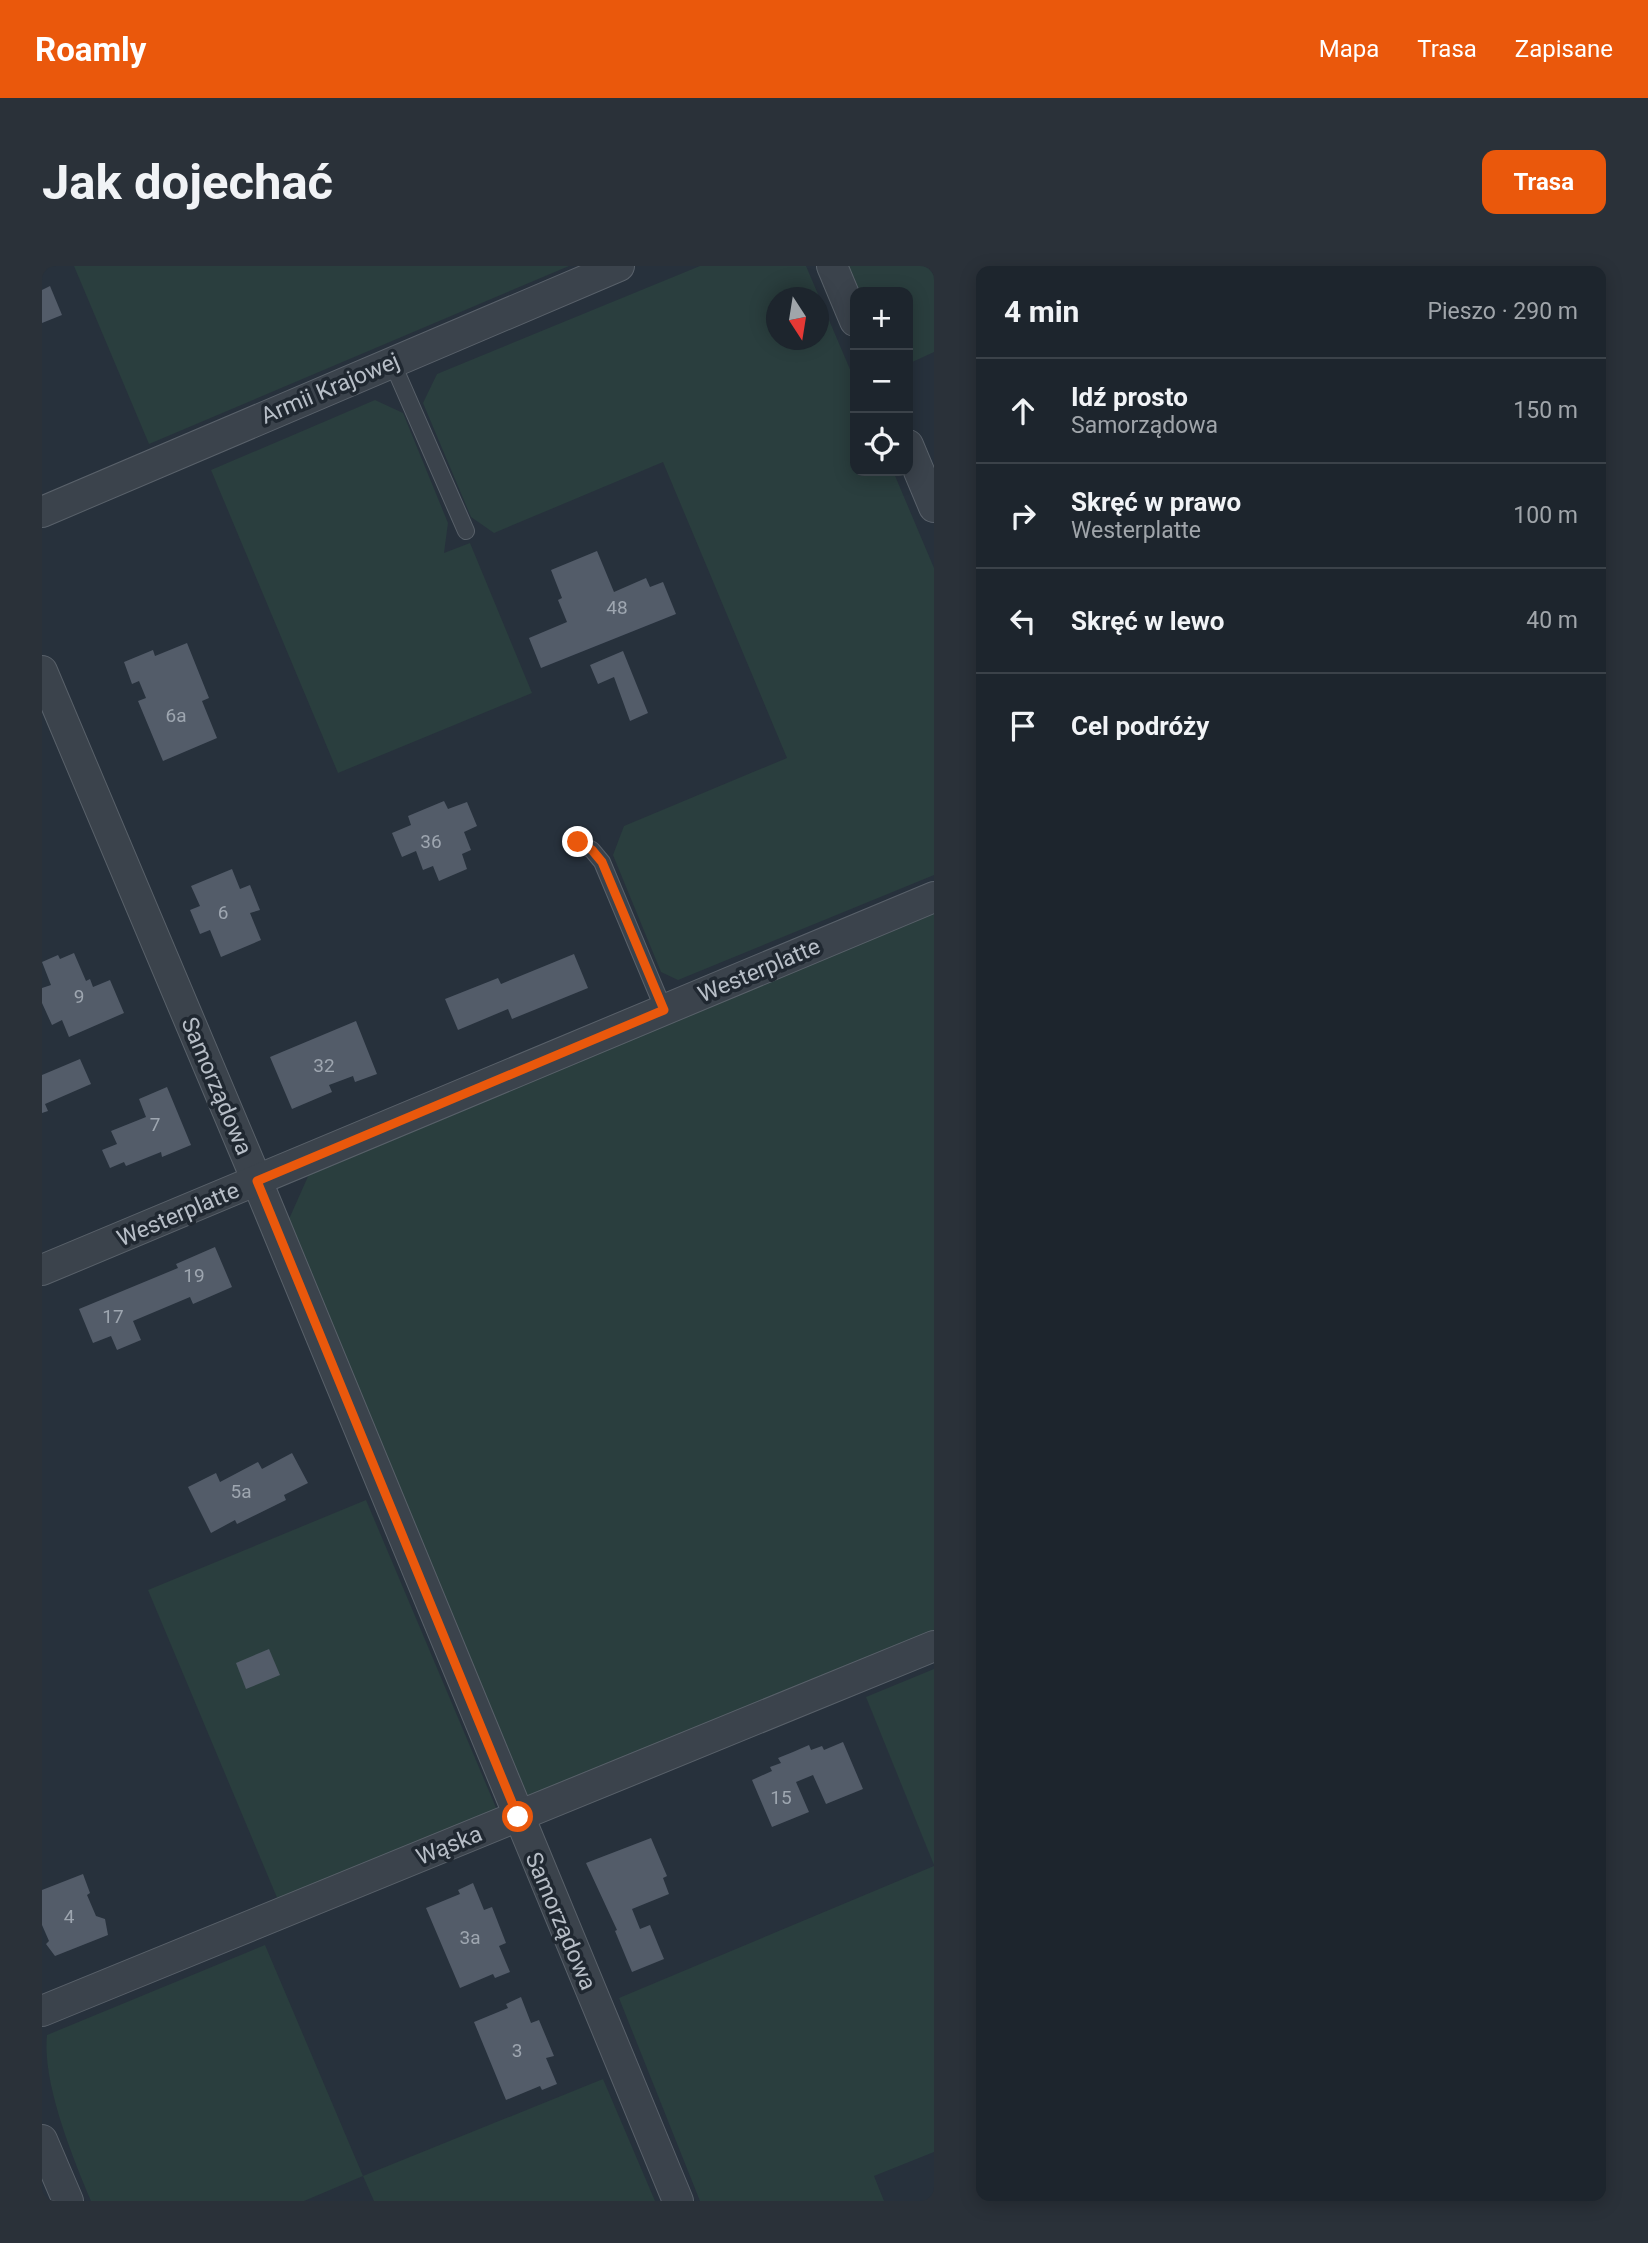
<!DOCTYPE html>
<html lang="pl">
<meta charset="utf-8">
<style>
body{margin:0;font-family:Roboto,sans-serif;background:#2a3139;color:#f1f3f6}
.controls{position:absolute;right:21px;top:21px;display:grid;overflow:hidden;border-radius:14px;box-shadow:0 4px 18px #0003}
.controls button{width:63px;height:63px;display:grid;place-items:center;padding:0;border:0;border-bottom:2px solid #3b4249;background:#1d252d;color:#f1f3f6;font:35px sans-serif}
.compass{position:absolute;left:724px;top:21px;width:63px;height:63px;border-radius:50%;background:#1d252d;box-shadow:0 4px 18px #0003;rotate:168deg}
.stop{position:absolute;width:21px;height:21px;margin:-16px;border:5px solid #ea580c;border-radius:50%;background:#fff}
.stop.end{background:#ea580c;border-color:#fff;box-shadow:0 2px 7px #0008}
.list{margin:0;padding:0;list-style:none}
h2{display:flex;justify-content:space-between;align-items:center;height:91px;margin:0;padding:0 28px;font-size:30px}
h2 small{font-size:23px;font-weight:400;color:#a0a5aa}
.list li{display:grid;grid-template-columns:46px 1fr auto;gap:21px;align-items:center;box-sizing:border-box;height:105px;padding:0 28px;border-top:2px solid #3b4249}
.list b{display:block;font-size:26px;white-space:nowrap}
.list p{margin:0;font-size:23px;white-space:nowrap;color:#a0a5aa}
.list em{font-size:23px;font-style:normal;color:#a0a5aa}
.icon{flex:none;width:38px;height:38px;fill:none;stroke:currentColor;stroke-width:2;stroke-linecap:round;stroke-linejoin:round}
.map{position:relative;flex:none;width:892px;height:1935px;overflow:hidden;border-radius:14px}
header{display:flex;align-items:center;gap:42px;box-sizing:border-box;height:98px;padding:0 35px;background:#ea580c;color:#fff}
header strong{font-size:33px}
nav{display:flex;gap:38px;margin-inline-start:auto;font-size:24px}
.intro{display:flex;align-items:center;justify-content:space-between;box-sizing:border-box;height:168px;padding:0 42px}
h1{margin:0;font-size:49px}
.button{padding:18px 32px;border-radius:14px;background:#ea580c;color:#fff;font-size:24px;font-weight:700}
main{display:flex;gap:42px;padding:0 42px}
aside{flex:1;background:#1d252d;border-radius:14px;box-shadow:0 4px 18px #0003}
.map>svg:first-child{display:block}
</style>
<header>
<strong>Roamly</strong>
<nav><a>Mapa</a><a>Trasa</a><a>Zapisane</a></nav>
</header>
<div class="intro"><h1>Jak dojechać</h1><a class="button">Trasa</a></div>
<main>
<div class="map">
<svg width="892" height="1935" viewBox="0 0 892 1935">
<rect width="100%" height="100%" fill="#27313c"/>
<g fill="#2a3e3e" fill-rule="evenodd">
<polygon points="32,0 527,0 107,178"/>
<path d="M658 0H764L813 115V205H851L892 302V609L636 714 619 706 571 589 582 560 745 492 621 196 452 267 429 251 381 137 395 108ZM734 32H776V74H734Z"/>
<polygon points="800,0 892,0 892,86 866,98 866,26 813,26"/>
<polygon points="333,134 361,147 406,257 402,287 428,277 490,427 296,507 169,204"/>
<polygon points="892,648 892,1364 486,1531 247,953 268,906"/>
<polygon points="324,1234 455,1544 236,1634 106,1324"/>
<polygon points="892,1403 892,1599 824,1431"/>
<polygon points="892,1600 892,1886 832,1910 842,1935 658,1935 577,1732"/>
<path d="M223 1679 321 1910 561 1813 613 1935H332L321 1910 262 1935H49C30 1890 0 1816 5 1769Z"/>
</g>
<g fill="#535c69">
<polygon points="8,20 20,49 0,57 0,24"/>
<polygon points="555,285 572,326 604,312 608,321 621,316 634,348 499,402 487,372 525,356 516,334 520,332 509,304"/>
<polygon points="145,377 167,432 160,435 175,472 121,495 96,435 104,432 97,415 90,418 82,396 111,384 113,390"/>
<polygon points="581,385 606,447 588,455 572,411 556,418 548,399"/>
<polygon points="402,535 406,543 425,536 435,560 422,566 429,584 420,588 425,603 397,615 391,600 381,604 374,585 360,591 350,567 369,559 366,550"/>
<polygon points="190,603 198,623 208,619 218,644 208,647 219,674 179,691 168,664 158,668 148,644 158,640 149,620"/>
<polygon points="32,687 44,715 48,713 51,721 68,714 82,747 27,771 20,754 10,759 0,737 0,722 9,719 0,696 16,689 18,693"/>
<polygon points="532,688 546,722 470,753 466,743 416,764 403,733 456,712 459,718"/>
<polygon points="314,755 335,808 313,816 311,810 287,819 290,826 250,843 228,791"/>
<polygon points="38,793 49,818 3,838 6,845 0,847 0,809"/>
<polygon points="125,821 149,879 120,891 119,886 84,900 82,896 68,902 60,884 75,878 69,865 104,851 97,833"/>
<polygon points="173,981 190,1021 151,1038 148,1031 91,1055 99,1074 75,1084 69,1070 51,1077 37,1043 136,1002 134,998"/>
<polygon points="250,1187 266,1217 242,1229 244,1234 195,1258 193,1254 169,1267 146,1221 174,1207 178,1216 216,1196 220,1203"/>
<polygon points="227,1383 238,1409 204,1423 194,1397"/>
<polygon points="801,1476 821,1523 784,1538 771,1509 754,1516 767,1546 730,1561 710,1514 730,1505 728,1501 739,1497 736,1492 751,1486 767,1479 769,1484 780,1480 782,1484"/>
<polygon points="609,1572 625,1610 621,1612 627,1628 590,1643 598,1663 608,1659 622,1693 590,1706 573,1665 575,1664 544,1597"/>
<polygon points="41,1608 48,1627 45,1629 54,1650 63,1653 66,1669 13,1690 4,1678 7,1675 0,1659 0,1624"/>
<polygon points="431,1617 442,1644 450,1641 464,1677 457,1680 468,1706 453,1712 451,1708 418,1722 384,1642 418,1628 416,1624"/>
<polygon points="479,1731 489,1757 497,1754 512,1790 504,1792 515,1818 500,1824 498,1820 464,1834 432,1756 466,1742 464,1738"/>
</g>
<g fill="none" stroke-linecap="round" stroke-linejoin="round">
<g stroke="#59616a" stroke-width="18">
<g id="service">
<polyline points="350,96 424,265"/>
<polyline points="536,576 550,584 560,596 622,744"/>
</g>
</g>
<g stroke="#59616a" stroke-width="32">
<g id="minor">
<polyline points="790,0 813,55"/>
<polyline points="866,179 892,241"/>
<polyline points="0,246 577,0"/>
<polyline points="0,405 215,915 636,1935"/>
<polyline points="0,1004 892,631"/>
<polyline points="0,1745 892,1380"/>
<polyline points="0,1874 26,1935"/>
</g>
</g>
<use href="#service" stroke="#3b434c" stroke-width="16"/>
<use href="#minor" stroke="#3b434c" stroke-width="30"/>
</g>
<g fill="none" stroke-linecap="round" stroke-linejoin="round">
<polyline stroke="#ea580c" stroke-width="9" points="476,1551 215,915 622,744 560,596 550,584 536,576"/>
</g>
<g text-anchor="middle" stroke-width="7" stroke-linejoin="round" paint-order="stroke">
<g font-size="19" fill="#9ea6b0">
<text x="575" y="348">48</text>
<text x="134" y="456">6a</text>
<text x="389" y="582">36</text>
<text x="181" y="653">6</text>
<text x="37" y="737">9</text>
<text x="282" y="806">32</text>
<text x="113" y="865">7</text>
<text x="152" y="1016">19</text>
<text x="71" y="1057">17</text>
<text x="199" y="1232">5a</text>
<text x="739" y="1538">15</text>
<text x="27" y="1657">4</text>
<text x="428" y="1678">3a</text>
<text x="475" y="1791">3</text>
</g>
<g font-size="23" fill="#b7bec7" stroke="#202831">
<text transform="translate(288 122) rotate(-23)" y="8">Armii Krajowej</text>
<text transform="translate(717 704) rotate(-23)" y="8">Westerplatte</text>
<text transform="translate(175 820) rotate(67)" y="8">Samorządowa</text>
<text transform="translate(136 948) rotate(-23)" y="8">Westerplatte</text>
<text transform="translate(407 1579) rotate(-22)" y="8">Wąska</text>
<text transform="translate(519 1655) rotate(67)" y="8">Samorządowa</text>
</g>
</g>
</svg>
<div class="controls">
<button>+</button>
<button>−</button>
<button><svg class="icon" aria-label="locate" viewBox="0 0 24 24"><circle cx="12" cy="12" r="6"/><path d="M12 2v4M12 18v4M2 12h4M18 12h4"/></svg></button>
</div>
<svg class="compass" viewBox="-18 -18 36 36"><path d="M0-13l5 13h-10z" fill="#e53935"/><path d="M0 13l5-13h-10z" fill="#a0a5aa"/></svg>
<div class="stop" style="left:476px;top:1551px"></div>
<div class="stop end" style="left:536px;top:576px"></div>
</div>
<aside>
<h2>4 min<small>Pieszo · 290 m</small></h2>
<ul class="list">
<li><svg class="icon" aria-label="ahead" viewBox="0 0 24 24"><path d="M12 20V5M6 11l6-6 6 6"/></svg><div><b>Idź prosto</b><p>Samorządowa</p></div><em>150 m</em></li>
<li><svg class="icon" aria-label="right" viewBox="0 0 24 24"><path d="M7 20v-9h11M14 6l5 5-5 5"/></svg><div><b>Skręć w prawo</b><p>Westerplatte</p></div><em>100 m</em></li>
<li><svg class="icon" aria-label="left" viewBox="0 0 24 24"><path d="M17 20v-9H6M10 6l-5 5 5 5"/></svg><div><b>Skręć w lewo</b></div><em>40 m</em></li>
<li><svg class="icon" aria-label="arrive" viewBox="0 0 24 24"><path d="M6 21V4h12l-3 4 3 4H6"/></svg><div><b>Cel podróży</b></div></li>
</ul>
</aside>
</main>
